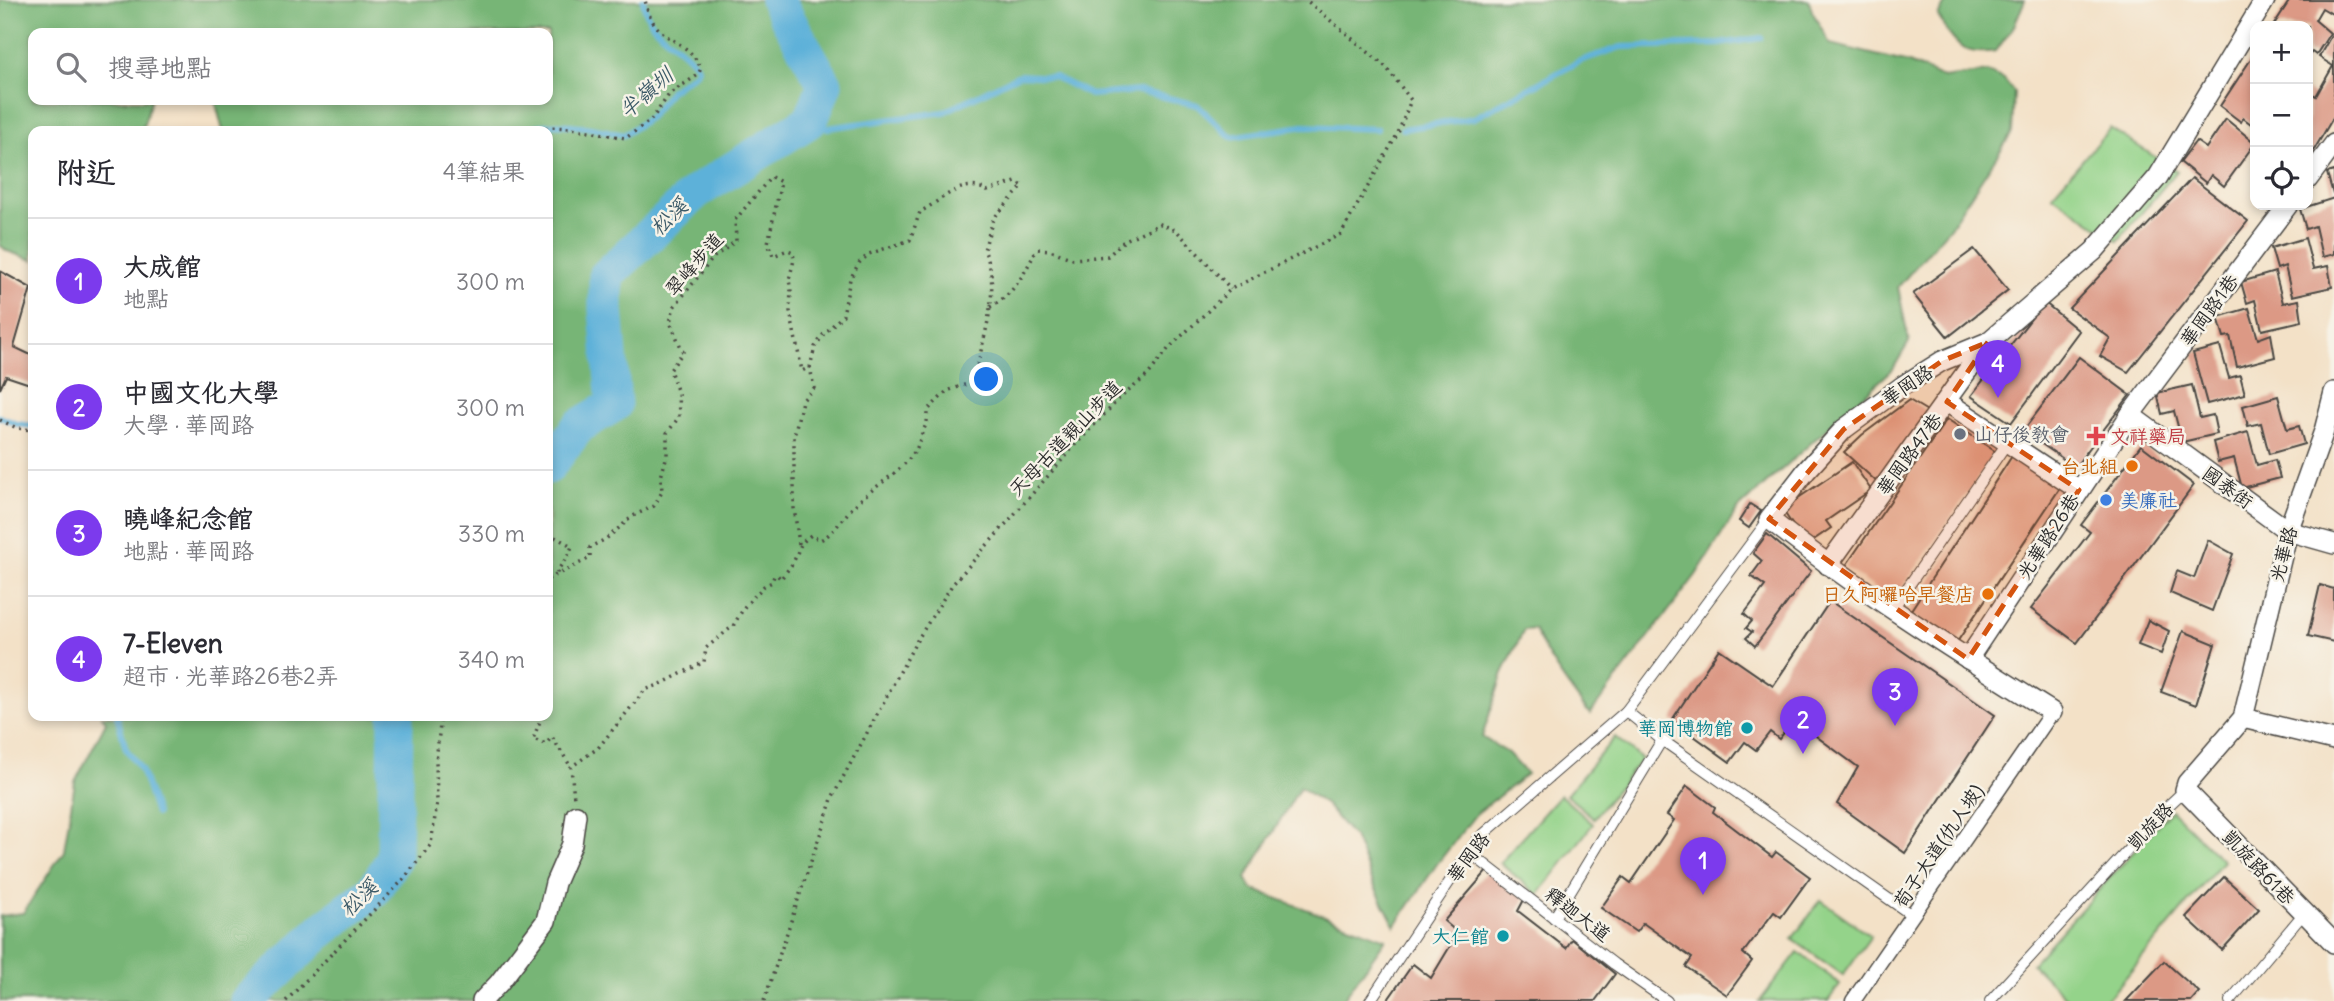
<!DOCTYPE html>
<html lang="zh-TW">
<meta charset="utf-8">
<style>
body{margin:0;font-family:Delius,"LXGW WenKai TC",sans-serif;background:#f2f2f3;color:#2b2b33}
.controls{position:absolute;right:21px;top:21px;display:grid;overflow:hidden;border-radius:14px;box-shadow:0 4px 10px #0003}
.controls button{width:63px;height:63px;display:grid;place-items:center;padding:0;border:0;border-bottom:2px solid #e1e1e2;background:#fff;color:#2b2b33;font:35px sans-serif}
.you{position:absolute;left:987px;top:380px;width:24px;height:24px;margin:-18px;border:5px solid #fff;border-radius:50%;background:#1a73e8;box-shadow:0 0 0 10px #1a73e833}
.badge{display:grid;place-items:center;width:46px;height:46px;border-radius:50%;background:#7c3aed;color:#fff;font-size:23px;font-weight:700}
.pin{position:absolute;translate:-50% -58px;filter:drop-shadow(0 2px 4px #0008)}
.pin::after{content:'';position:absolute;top:37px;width:24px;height:21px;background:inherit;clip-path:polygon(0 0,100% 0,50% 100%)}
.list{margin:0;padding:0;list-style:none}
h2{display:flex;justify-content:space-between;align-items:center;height:91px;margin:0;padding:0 28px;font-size:30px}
h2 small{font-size:23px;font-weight:400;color:#7c7c81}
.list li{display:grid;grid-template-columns:46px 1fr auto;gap:21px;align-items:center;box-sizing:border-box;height:126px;padding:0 28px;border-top:2px solid #e1e1e2}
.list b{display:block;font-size:26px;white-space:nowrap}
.list p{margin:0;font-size:23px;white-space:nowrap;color:#7c7c81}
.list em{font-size:23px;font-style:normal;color:#7c7c81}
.icon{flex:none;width:38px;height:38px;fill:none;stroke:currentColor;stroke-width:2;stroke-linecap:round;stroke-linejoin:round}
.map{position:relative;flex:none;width:2334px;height:1001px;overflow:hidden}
.search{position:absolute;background:#fff;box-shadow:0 4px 10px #0003;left:28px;top:28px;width:525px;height:77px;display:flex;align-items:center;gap:18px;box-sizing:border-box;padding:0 24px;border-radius:14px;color:#7c7c81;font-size:26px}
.panel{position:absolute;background:#fff;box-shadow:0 4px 10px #0003;left:28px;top:126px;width:525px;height:595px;border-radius:14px}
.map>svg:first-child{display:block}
</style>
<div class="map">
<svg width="2334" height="1001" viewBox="0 0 2334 1001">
<rect width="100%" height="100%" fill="#f7f3e8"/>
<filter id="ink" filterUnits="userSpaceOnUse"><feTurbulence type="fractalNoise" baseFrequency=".0143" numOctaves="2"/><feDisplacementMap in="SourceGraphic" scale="14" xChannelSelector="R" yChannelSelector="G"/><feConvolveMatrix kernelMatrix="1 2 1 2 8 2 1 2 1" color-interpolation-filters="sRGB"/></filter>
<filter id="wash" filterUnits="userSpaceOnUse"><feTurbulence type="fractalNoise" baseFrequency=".00686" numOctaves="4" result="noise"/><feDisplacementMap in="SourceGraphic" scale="28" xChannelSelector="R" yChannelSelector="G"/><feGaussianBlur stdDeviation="1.57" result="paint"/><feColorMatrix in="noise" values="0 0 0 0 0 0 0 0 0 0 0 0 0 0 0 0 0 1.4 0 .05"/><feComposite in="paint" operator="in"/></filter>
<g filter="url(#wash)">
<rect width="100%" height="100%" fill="#f3e1c7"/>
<g fill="#94d38a" stroke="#607f5a" stroke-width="2">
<polygon points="2110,128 2177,171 2118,241 2052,195"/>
<polygon points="1615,737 1642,759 1594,818 1566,795"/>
<polygon points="1560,795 1593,824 1538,895 1500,863"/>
<polygon points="2171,810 2223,861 2106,1001 2069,1001 2032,964"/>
<polygon points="1821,900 1871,936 1843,975 1792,939"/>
<polygon points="1798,952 1840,984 1828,1001 1760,1001"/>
</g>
<g fill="#77b576" stroke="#517050" stroke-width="2">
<path d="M0 0H1809L1812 11 1830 44 1909 63 1943 78 1987 72 2004 79 2014 92 2012 133 1950 227 1898 287 1909 342 1893 369 1738 509 1696 575 1590 714C1568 687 1549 661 1534 629L1524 630 1503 673 1482 737 1508 753 1527 774 1476 814 1437 864 1395 926 1373 883 1355 839 1326 805 1300 787 1246 878 1252 889 1386 939 1342 1001H0V916L23 913 64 850 75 782 106 722 102 716H548V131H223L215 100H548V33H33V100H151L142 131H33V260L7 251 0 245Z"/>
<path d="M1947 0H2025L2014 26 1996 51C1961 57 1954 43 1938 16Z"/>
</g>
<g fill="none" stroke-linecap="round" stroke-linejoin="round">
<g stroke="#5db1d9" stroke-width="6">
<polyline points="811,120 827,128 944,112 1019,75 1055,77 1090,95 1140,91 1197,105 1231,137 1303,126 1377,129"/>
<polyline points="1403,129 1474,118 1580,61 1621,47 1719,44 1761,38"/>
<path d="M525 131C549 117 598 129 624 135L650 117 670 91 696 72 698 68C680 40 648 37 643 0"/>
<polyline points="0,417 17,424 33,426"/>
<polyline points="117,716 126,749 141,769 156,814"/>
</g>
<g stroke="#5db1d9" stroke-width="35">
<polyline points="548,467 579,426 614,405 606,309 606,276 696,192 811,120 825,84 777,0"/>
<polyline points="247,1001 322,930 373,891 394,858 396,716"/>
</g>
</g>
<g id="blocks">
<g fill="#dc9985">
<polygon points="2290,0 2334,0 2334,15 2322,8 2315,20 2330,33 2316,55 2312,52 2310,54 2308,52 2308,26 2273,26"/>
<polygon points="2332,34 2334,35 2334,116 2308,160 2308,91 2316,96 2333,66 2319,57"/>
<polygon points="2255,53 2255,127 2243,118 2241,122 2220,106"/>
<polygon points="2226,119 2255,143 2224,186 2211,175 2206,183 2180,162 2196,141 2206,148"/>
<polygon points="2334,171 2334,194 2333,194 2327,173"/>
<polygon points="2192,178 2248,221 2128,372 2100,356 2110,338 2069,308"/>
<polygon points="2334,198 2334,254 2322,257 2315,226 2306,229 2300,209"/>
<polygon points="2305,238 2313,269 2328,266 2332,287 2292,296 2285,266 2277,269 2271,248"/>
<polygon points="1974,249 2008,290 1948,337 1913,294"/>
<polygon points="0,271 31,288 14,347 33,356 33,385 6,376 0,389"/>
<polygon points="2275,272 2283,303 2299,300 2302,321 2262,330 2255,300 2247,303 2241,282"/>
<polygon points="2044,302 2079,331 2011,423 1971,396"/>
<polygon points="2249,308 2258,339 2271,334 2275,357 2237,367 2230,336 2224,337 2218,317"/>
<polygon points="2220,346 2229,378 2240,375 2245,394 2207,404 2193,353"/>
<polygon points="2079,357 2130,395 2075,467 2023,431"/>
<polygon points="2192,385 2200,418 2213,415 2217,434 2182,442 2174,411 2162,414 2157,393"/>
<polygon points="2278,396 2287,429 2299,426 2304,444 2269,454 2261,423 2248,426 2243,406"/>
<polygon points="1909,400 1929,412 1879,484 1844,452 1862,435"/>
<polygon points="1947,419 1996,452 1893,601 1845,567"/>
<polygon points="2248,432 2257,465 2275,460 2280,478 2242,488 2234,458 2218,462 2213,442"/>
<polygon points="2141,445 2194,485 2077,643 2031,609 2090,532 2081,525"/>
<polygon points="2016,450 2064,482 1955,645 1909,613"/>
<polygon points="1852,462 1871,490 1826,521 1831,528 1806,545 1782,509"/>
<polygon points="1750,504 1761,511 1749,528 1739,521"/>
<polygon points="1767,534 1811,571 1755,646 1746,638 1752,632 1746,628 1752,621 1744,614 1765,586 1751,576 1762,561 1753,553"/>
<polygon points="2208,540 2233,554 2212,611 2170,593 2177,571 2194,578"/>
<polygon points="2320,585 2334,589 2334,642 2308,636"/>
<polygon points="1830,601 1995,715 1905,853 1837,804 1858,767 1794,720 1779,739 1770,732 1756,750 1745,742 1730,762 1672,720 1719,649 1773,686"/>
<polygon points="2148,620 2169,631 2161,654 2138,645"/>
<polygon points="2183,631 2215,644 2196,705 2161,692"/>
<polygon points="1687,786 1715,807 1713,812 1772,857 1776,852 1810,877 1781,917 1774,912 1743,953 1752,961 1727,995 1686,967 1692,958 1643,923 1636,932 1601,908 1623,877 1631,883 1674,820 1667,815"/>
<polygon points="1487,871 1526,896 1518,911 1566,948 1572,939 1615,974 1595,1001 1387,1001 1413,964 1431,978 1458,933 1444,921"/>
<polygon points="2224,877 2259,909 2222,950 2186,917"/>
<polygon points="2164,961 2199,992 2191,1001 2126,1001"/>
</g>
</g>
</g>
<g filter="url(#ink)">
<use href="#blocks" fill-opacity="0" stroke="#494642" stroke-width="2"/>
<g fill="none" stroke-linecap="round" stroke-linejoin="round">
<g stroke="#494642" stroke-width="12">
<g id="service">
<polyline points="1892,610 2007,443"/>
<polyline points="1626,711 1662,740 1913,916"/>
<polyline points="1469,852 1614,964 1667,1001"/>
<polyline points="1554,918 1662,740"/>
<polyline points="1370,1001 1478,839 1626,711 1769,519"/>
<polyline points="1990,1001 2170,804 2185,790"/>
<polyline points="2230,1001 2304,913"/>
</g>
</g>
<g stroke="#494642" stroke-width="17">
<polyline id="pedestrian" points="1853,1001 2052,712"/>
</g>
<g stroke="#494642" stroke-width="22">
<g id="minor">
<polyline points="2308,179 2334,144"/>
<polyline points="2334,392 2324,431 2288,531 2243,718 2187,783 2185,790 2334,943"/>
<polyline points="1947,402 2079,490"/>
<polyline points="2130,415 2288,531 2334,544"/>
<polyline points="1828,565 1988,342"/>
<polyline points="1968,659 2130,415 2288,205"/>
<path d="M2052 712C1955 651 1859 591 1769 519L1806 471 1844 429 1904 385 1942 361 1988 342 2094 251 2158 177 2265 0"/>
<polyline points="2243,718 2334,740"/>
<polyline points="482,1001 499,983 546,921 555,883 572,844 576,815"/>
</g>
</g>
<g stroke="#494642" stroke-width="3.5" stroke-dasharray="2 5" stroke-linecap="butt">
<path d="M532 131C558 121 598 134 626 138L652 119 670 93 698 75 701 68C688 42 671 44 656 26 650 19 647 9 645 0"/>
<path d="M990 307C1014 295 1025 272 1037 249L1050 250 1073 259 1108 256 1125 240 1160 224 1176 230 1231 289"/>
<polyline points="0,420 17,428 33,430"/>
<path d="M548 536H553L572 546C568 559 560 564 556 575"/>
<polyline points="799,544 794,508 794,436 802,401 814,388 810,367"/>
<path d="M548 579 590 558V547L606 539 633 516 654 506 662 492 661 477 667 455V433L679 417 678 393 670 370 683 352 670 322 674 307 714 257 736 241 735 220 771 177 781 182 768 243 773 256 788 250 793 252 794 260 789 280 791 291 790 311 802 371 810 367 815 347 823 335 843 315 850 279 859 263 869 254 910 240 920 212C941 201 963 176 987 191L1016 182 1023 186 993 219 984 250C1003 287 982 343 973 382L947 391 928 410C928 420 927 423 923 431 920 437 919 445 915 451 899 475 873 486 854 506 842 518 835 533 820 540L811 535C796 546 800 551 792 564 789 569 784 574 781 579L777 575 774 576 772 582 764 586 745 606 733 626 706 648 704 662 661 684 645 690 598 748 571 767 574 798"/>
<polyline points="542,716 533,739 546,744 552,737 571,767"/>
<polyline points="286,1001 403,880 431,844 437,803 436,761 441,716"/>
<polyline points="764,1001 833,796 916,642 952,585 1078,442 1120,398 1148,375 1169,348 1231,289 1341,234 1398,133 1411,100 1386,67 1306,0"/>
</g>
<use href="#service" stroke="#fff" stroke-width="10"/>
<use href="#pedestrian" stroke="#fff" stroke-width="14"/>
<use href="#minor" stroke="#fff" stroke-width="19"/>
</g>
</g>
<path fill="#d5540f" fill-opacity="0.2" stroke="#d5540f" stroke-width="5" stroke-dasharray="14 9" stroke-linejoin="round" d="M1988 342 1947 402 2079 490 1968 659 1769 519 1844 429 1942 361Z"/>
<circle fill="#6b7280" stroke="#f7f3e8" stroke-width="2.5" cx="1960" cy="434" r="7"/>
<path fill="#e0444e" stroke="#f7f3e8" stroke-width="2.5" d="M2092.5 425.5h7v7h7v7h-7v7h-7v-7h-7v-7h7z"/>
<g fill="#e8710a" stroke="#f7f3e8" stroke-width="2.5">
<circle cx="2132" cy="466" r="7"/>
<circle cx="1988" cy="594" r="7"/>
</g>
<circle fill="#3f7fe0" stroke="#f7f3e8" stroke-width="2.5" cx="2106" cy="500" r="7"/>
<g fill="#0f9aa8" stroke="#f7f3e8" stroke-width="2.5">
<circle cx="1747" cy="728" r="7"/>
<circle cx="1503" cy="936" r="7"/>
</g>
<g text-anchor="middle" stroke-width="5" stroke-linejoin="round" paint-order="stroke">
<g font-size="19" fill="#2b2b2b" stroke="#f7f3e8">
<text transform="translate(694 264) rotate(-49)" y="7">翠峰步道</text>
<text transform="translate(2209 310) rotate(-54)" y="7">華岡路1巷</text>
<text transform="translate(1907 385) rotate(-34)" y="7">華岡路</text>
<text transform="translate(1065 438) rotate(-46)" y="7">天母古道親山步道</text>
<text transform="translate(1909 454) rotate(-54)" y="7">華岡路47巷</text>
<text transform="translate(2228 487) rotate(36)" y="7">國泰街</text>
<text transform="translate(2048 536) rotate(-57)" y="7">光華路26巷</text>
<text transform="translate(2283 554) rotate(-75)" y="7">光華路</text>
<text transform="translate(2150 826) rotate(-47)" y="7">凱旋路</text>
<text transform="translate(1938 846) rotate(-56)" y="7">荀子大道(仇人坡)</text>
<text transform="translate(1468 857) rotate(-53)" y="7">華岡路</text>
<text transform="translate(2259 867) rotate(46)" y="7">凱旋路61巷</text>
<text transform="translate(1578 914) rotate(37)" y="7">釋迦大道</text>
</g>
<g font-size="19" fill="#5b616d" stroke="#f7f3e8" text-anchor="start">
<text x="1974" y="441">山仔後教會</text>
</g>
<g font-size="19" fill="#be3a42" stroke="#f7f3e8" text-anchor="start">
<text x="2110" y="443">文祥藥局</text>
</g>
<g font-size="19" fill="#c56008" stroke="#f7f3e8" text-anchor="end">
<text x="2118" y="473">台北組</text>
<text x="1974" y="601">日久阿囉哈早餐店</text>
</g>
<g font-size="19" fill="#366cbe" stroke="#f7f3e8" text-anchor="start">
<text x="2120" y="507">美廉社</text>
</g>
<g font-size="19" fill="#0d838f" stroke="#f7f3e8" text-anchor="end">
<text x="1733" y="735">華岡博物館</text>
<text x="1489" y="943">大仁館</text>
</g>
<g font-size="21" font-style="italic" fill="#3c5a68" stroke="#f7f3e8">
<text transform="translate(646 93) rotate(-41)" y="7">半嶺圳</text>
<text transform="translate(669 217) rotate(-43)" y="7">松溪</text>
<text transform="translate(359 898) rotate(-43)" y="7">松溪</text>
</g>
</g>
</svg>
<div class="controls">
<button>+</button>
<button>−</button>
<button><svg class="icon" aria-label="locate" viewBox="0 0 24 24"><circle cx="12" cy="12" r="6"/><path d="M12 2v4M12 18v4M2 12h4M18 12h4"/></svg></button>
</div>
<div class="you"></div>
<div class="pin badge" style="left:1703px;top:895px">1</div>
<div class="pin badge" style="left:1803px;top:754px">2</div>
<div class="pin badge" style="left:1895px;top:726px">3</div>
<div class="pin badge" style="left:1998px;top:398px">4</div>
<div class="search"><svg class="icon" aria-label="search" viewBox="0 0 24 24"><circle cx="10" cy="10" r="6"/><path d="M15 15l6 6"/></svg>搜尋地點</div>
<section class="panel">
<h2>附近<small>4筆結果</small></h2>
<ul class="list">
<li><span class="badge">1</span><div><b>大成館</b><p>地點</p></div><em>300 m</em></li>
<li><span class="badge">2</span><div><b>中國文化大學</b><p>大學 · 華岡路</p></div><em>300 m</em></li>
<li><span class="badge">3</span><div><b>曉峰紀念館</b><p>地點 · 華岡路</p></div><em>330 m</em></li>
<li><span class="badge">4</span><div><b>7-Eleven</b><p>超市 · 光華路26巷2弄</p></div><em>340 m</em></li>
</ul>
</section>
</div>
